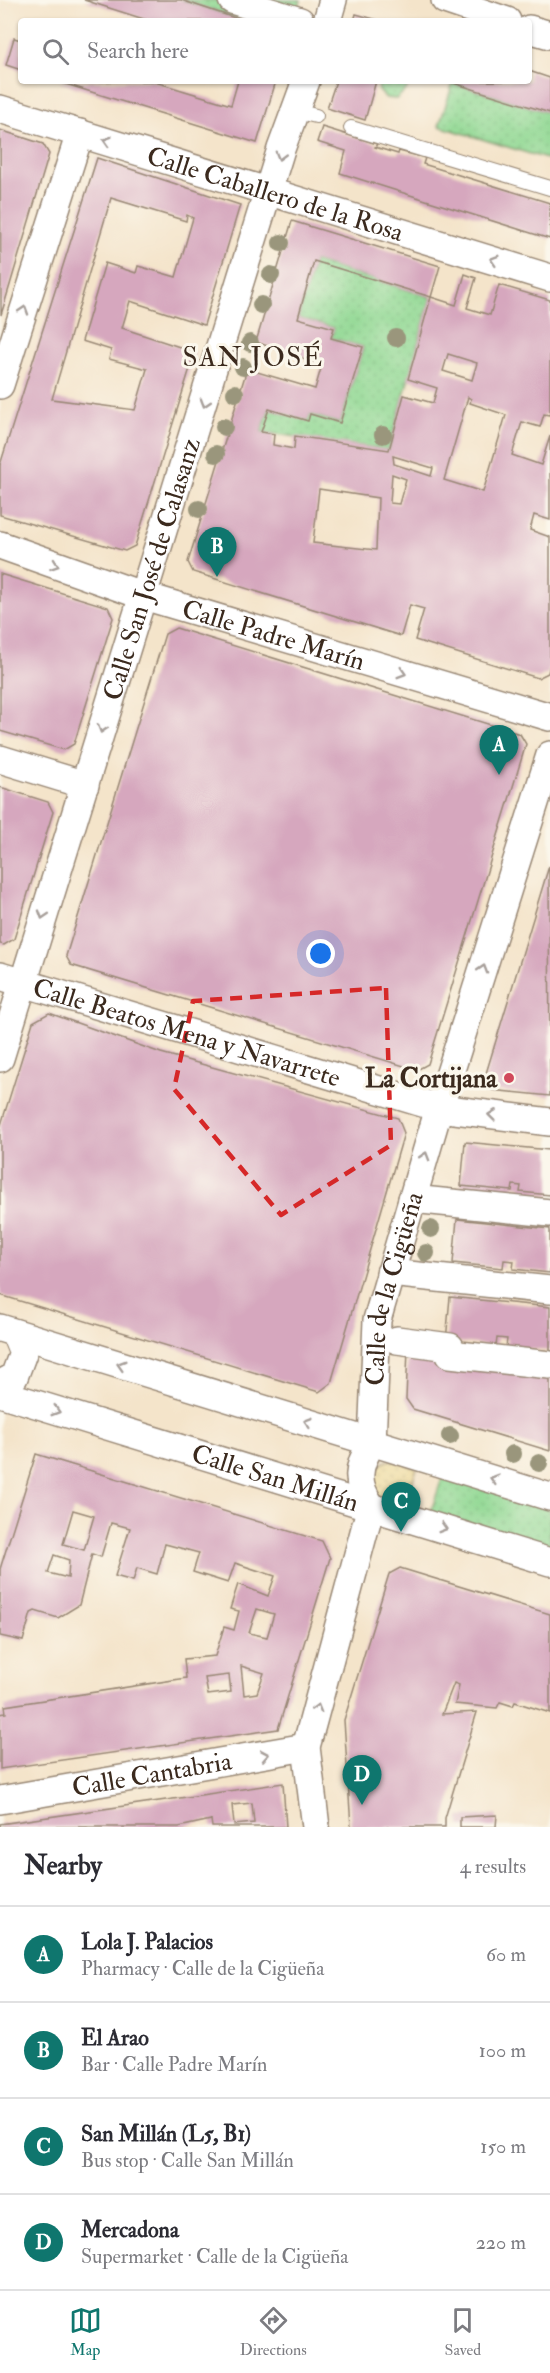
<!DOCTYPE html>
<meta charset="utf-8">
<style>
body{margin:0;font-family:"IM FELL Double Pica",serif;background:#f2f2f3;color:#2b2b33}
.you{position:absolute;left:321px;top:954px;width:21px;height:21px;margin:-15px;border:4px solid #fff;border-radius:50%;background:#1a73e8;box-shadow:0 0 0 9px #1a73e833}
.badge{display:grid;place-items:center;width:39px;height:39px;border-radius:50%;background:#0f766e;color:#fff;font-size:20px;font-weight:700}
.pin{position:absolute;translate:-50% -50px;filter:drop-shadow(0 2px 3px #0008)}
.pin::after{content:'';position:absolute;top:32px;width:21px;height:18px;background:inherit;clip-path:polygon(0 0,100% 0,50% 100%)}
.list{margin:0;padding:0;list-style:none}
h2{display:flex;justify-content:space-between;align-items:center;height:78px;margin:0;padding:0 24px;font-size:26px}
h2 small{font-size:20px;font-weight:400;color:#7c7c81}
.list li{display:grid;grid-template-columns:39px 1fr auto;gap:18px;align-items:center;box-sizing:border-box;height:96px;padding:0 24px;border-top:2px solid #e1e1e2}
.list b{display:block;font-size:22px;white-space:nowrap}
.list p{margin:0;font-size:20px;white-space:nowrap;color:#7c7c81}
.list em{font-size:20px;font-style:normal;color:#7c7c81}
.icon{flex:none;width:33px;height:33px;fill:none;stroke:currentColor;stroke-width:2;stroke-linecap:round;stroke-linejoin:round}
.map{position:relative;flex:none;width:550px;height:1827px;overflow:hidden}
.search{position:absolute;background:#fff;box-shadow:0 2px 4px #0004;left:18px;right:18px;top:18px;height:66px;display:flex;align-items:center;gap:15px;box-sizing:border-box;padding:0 21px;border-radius:6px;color:#7c7c81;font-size:22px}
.sheet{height:462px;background:#fff}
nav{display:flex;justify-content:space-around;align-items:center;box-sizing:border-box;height:84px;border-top:2px solid #e1e1e2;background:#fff;font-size:16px;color:#7c7c81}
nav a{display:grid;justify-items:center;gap:3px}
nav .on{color:#0f766e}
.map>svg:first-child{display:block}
</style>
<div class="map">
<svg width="550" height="1827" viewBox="0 0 550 1827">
<defs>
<pattern id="green-dots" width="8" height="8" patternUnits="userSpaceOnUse" patternTransform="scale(1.5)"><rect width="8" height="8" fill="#90d893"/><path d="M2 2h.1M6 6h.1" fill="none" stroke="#7dba7e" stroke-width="1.8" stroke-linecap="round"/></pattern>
<pattern id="sand-dots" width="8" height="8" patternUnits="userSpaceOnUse" patternTransform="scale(1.5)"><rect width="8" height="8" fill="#eeda9e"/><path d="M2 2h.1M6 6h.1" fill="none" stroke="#cdbb88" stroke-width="1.8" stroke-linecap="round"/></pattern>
</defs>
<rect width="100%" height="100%" fill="#fbf7ec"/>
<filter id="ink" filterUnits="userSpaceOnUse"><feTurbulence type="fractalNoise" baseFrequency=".0167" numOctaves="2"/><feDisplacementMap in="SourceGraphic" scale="12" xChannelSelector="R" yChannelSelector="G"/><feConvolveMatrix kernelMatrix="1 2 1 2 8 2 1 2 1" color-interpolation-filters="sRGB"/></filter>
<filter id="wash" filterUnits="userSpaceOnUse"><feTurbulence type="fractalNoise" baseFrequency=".008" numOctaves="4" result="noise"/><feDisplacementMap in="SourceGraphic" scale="24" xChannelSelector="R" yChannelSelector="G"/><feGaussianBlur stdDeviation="1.35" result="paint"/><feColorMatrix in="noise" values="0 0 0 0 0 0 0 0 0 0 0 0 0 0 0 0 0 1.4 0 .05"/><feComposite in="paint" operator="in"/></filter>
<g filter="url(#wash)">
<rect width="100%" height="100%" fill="#f4e4ca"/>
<g fill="url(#green-dots)" stroke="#668158" stroke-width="1.5">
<polygon points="181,0 301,0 295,21 246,21"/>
<polygon points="378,81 407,81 407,89 396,99 386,98 379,91"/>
<polygon points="453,83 550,113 550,160 439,126"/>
<polygon points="314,261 431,297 389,450 261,432 269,409 308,420 310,414 340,423 363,347 331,338 334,328 298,318"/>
<polygon points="443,1476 550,1509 550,1551 430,1514"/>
</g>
<path fill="url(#sand-dots)" stroke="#94825e" stroke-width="1.5" d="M391 1460 417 1468 404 1507C397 1505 387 1503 381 1500 364 1489 373 1463 391 1460Z"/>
<g id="blocks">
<g fill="#d6a7be" fill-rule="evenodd">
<polygon points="84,0 181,0 244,21 150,21"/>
<polygon points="356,14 378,20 378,21 354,21"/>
<polygon points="14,38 21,40 21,70 6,65"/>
<polygon points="529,71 550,78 550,113 447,81 529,81"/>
<polygon points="152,81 231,105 238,81 276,81 257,143 59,82"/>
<polygon points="336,81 376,81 365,120 327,108"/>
<polygon points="322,127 377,144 375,147 398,154 399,151 425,158 423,164 550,203 550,239 340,173 346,151 317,142"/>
<polygon points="0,130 43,144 49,154 1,315"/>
<path d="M97 158 240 205 204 325 130 301 122 328 195 352 135 546 125 551 0 515V465ZM111 198 186 221 187 215 193 218 176 277 138 266 136 273 105 263 82 341 111 350 109 359 147 369 135 410 52 399Z"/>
<path d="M292 221 440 266 431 297 314 261 298 318 334 328 331 338 363 347 340 423 310 414 308 421 269 409 261 432 274 434 273 445 294 449 295 436 389 450 404 395 433 403 437 388 408 379 431 297 456 305 465 274 476 278 467 308 490 315 499 285 550 300V415L544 414 540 427 522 422 512 455 541 465 550 436V520L534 515 530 530 550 537V665L548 673 538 678 415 640 424 609 410 605 401 636 193 572 188 562 247 369 315 389 322 365 256 342ZM448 354 477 363 472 380 443 371ZM468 397 471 399 470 403 506 415 483 492 444 480ZM393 456 433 468 431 476 394 464ZM392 474 406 479 399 504 390 503ZM319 489 378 498 376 550 313 543Z"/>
<polygon points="0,574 108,607 113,618 74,744 64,750 0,731"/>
<polygon points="176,628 520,734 526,744 428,1064 417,1070 71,965 66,956 165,634"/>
<polygon points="0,787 48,802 53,812 14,939 4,945 0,944"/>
<polygon points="549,866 550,1096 491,1090 484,1080"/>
<polygon points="49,1013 161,1053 398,1118 404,1133 331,1383 319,1392 0,1295 0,1128 33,1022"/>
<polygon points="465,1142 550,1150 550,1195 520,1192 521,1186 513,1185 512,1191 461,1186"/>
<polygon points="457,1219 550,1229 550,1273 513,1269 514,1261 504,1260 503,1268 453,1263"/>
<polygon points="450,1297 550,1307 550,1351 506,1347 507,1339 497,1338 496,1346 446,1341"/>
<polygon points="408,1348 550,1377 550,1451 413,1409 406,1399"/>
<path d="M36 1454 322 1541 330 1558 278 1729 0 1769V1714L6 1713 5 1706 186 1678 184 1659 215 1656 224 1627 234 1630 239 1611 230 1609 238 1584 268 1596 275 1576 235 1563 228 1583 193 1572 199 1553 165 1544 157 1574 137 1568 133 1581 115 1576 130 1528 111 1523 101 1557 92 1554 79 1605 58 1618 35 1611 31 1613 23 1641 0 1636V1569ZM73 1510 94 1516 84 1550 63 1544ZM54 1555 69 1560 68 1578 48 1573ZM257 1609 274 1614 267 1637 249 1633ZM241 1666 264 1673 257 1693 244 1695ZM229 1675 231 1692 208 1695 205 1678Z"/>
<polygon points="400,1568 550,1614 550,1713 515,1702 513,1706 500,1702 497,1708 455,1704 459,1685 454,1683 442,1714 477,1712 445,1818 445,1827 351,1827 344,1720 389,1574"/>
<path d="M283 1783 286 1827H212L211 1820 179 1827H0V1824ZM252 1803 254 1823 234 1825 232 1805Z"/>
<polygon points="497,1815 496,1827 460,1827 460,1817"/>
</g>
</g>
</g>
<g filter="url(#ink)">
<use href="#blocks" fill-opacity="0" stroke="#988774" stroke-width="1.5"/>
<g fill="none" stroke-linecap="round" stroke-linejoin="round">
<g stroke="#988774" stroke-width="16">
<g id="service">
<polyline points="295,111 316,116"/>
<polyline points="351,128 550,188"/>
</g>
</g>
<g stroke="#988774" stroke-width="30">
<g id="minor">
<polyline points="232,0 300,21"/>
<polyline points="445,0 507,21"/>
<polyline points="327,21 333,0"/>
<polyline points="529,29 550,35"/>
<path id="s1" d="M0 109 550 278"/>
<polyline points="0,385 80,133"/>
<path id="s2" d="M0 545 144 596 550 717"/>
<polyline points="0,759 85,785"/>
<path id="s3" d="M0 976 439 1108 550 1122"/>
<path id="s4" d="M0 1058 281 149 306 81"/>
<polyline points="412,1199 550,1213"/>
<polyline points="390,1273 550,1290"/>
<polyline points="0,1328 550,1497"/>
<polyline points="397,1340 450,1347 450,1354 550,1365"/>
<polyline points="0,1384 14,1377 23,1353 15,1333"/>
<path id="s5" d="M0 1393 550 1562"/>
<path id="s6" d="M0 1800 306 1747"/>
<path id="s7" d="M316 1827 306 1747 371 1506C355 1483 357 1466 372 1443L377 1320 439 1108 550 755"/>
</g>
</g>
<use href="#service" stroke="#fff" stroke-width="14"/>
<use href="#minor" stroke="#fff" stroke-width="27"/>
</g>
<g fill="#9a967b">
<circle cx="281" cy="243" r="9"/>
<circle cx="271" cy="275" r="9"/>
<circle cx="261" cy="305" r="9"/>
<circle cx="396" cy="338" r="9"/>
<circle cx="250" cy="343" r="9"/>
<circle cx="243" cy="367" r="9"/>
<circle cx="235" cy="393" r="9"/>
<circle cx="224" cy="427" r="9"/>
<circle cx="383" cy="435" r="9"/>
<circle cx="216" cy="454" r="9"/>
<circle cx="199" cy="509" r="9"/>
<circle cx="431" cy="1229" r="9"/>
<circle cx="426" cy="1253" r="9"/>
<circle cx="450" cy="1436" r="9"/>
<circle cx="513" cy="1454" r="9"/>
<circle cx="539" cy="1463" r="9"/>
</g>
<defs><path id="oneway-chevron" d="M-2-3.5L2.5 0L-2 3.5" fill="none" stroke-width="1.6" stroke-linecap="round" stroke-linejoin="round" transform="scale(1.5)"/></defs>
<g stroke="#a79f9a">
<use href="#oneway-chevron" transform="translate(107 141) rotate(-163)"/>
<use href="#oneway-chevron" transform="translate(280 156) rotate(106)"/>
<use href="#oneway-chevron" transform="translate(494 260) rotate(-163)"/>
<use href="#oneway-chevron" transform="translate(24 310) rotate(-72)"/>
<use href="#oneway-chevron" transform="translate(205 403) rotate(107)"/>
<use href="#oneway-chevron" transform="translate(55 565) rotate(19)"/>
<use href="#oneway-chevron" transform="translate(402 673) rotate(17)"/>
<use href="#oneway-chevron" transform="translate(102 729) rotate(107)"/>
<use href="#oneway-chevron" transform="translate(43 915) rotate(108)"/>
<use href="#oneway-chevron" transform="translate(483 969) rotate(-73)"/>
<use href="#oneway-chevron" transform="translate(492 1115) rotate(-173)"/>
<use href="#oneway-chevron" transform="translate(425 1156) rotate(-73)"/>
<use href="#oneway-chevron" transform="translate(121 1365) rotate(-163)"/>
<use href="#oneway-chevron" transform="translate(56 1411) rotate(17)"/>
<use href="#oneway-chevron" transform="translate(308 1422) rotate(-163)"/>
<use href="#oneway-chevron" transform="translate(494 1479) rotate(-163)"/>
<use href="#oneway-chevron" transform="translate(443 1528) rotate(17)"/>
<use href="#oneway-chevron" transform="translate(317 1708) rotate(-74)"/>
<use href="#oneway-chevron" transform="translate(265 1755) rotate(-10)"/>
</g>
</g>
<path fill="none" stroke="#d62828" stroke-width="4.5" stroke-dasharray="12 8" stroke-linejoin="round" d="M386 988 391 1145 281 1215 174 1089 193 1001Z"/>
<circle fill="#d1495b" stroke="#fbf7ec" stroke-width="2" cx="509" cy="1078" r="6"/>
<g text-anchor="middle" stroke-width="6" stroke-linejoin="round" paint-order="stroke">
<g font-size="26" fill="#3b2a1e" stroke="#fbf7ec">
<text dy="9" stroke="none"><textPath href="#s1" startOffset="288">Calle Caballero de la Rosa</textPath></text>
<text dy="9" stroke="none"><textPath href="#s4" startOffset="512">Calle San José de Calasanz</textPath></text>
<text dy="9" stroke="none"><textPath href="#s2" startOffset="288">Calle Padre Marín</textPath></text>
<text dy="9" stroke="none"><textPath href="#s3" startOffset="195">Calle Beatos Mena y Navarrete</textPath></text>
<text dy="9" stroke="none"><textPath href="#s7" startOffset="555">Calle de la Cigüeña</textPath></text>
<text dy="9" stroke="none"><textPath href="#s5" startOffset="288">Calle San Millán</textPath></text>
<text dy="9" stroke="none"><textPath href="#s6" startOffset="154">Calle Cantabria</textPath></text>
</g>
<g font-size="26" font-weight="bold" fill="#3b2a1e" stroke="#fbf7ec" text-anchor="end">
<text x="497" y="1087">La Cortijana</text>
</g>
<g font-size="27" letter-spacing="1.5" fill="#3b2a1e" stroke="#fbf7ec">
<text x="253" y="366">SAN JOSÉ</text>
</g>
</g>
</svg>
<div class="you"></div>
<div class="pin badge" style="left:499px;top:775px">A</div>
<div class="pin badge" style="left:217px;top:577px">B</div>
<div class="pin badge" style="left:401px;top:1532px">C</div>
<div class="pin badge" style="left:362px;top:1805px">D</div>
<div class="search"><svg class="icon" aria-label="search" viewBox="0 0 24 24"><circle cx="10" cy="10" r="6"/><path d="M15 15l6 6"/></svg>Search here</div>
</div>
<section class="sheet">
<h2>Nearby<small>4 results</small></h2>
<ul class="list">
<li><span class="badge">A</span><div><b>Lola J. Palacios</b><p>Pharmacy · Calle de la Cigüeña</p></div><em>60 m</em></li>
<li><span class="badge">B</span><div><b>El Arao</b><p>Bar · Calle Padre Marín</p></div><em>100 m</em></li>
<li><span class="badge">C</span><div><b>San Millán (L5, B1)</b><p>Bus stop · Calle San Millán</p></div><em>150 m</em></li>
<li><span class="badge">D</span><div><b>Mercadona</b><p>Supermarket · Calle de la Cigüeña</p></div><em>220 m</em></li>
</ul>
</section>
<nav>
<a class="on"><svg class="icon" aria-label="map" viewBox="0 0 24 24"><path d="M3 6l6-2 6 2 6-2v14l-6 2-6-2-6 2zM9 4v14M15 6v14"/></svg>Map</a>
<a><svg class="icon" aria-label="directions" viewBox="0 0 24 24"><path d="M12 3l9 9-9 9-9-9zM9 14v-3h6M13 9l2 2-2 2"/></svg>Directions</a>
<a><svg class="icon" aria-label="saved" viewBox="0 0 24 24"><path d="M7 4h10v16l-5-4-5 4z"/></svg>Saved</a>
</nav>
